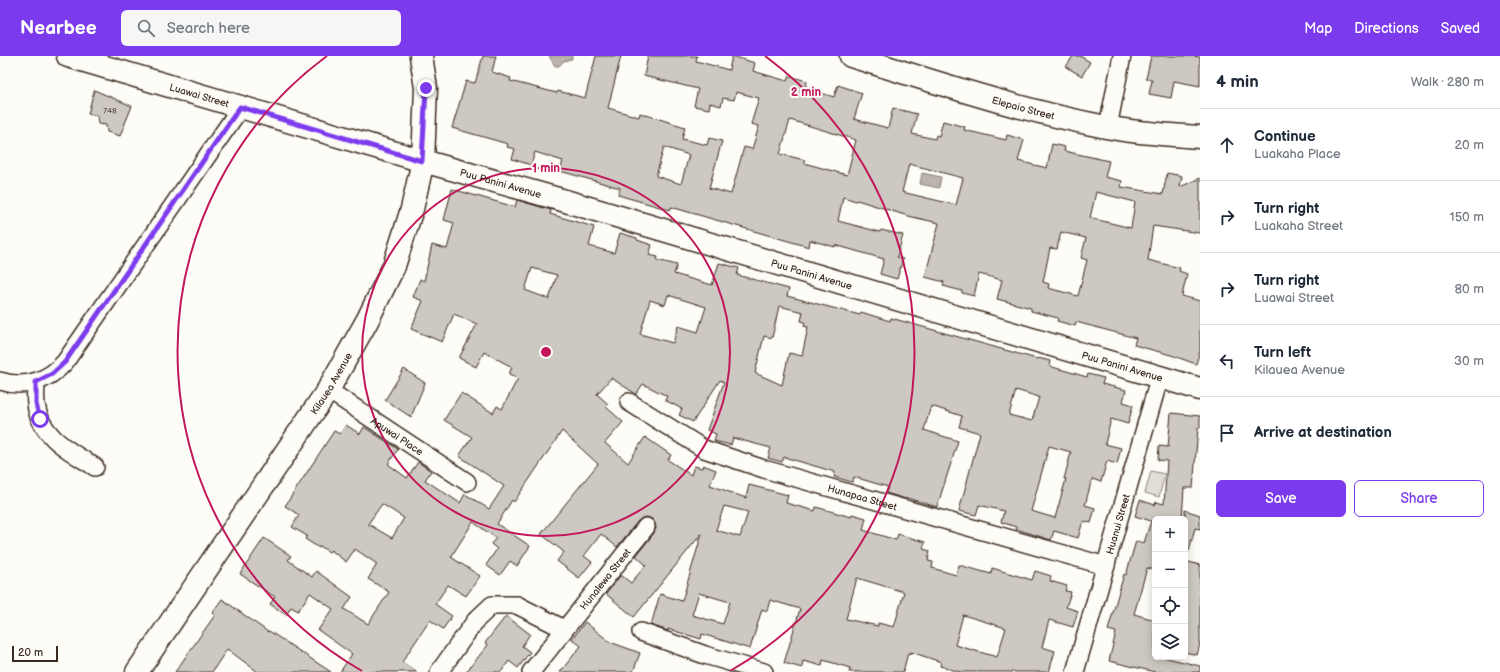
<!DOCTYPE html>
<meta charset="utf-8">
<style>
body{margin:0;font-family:"Balsamiq Sans",sans-serif;background:#f6f6f7;color:#1f2937}
.controls{position:absolute;right:12px;bottom:12px;display:grid;overflow:hidden;border-radius:6px;box-shadow:0 2px 10px #0003}
.controls button{width:36px;height:36px;display:grid;place-items:center;padding:0;border:0;border-bottom:1px solid #e0e1e3;background:#fff;color:#1f2937;font:20px sans-serif}
.scale{position:absolute;left:12px;bottom:10px;width:46px;box-sizing:border-box;padding-left:4px;border:2px solid #3b2a1e;border-top:0;font-size:11px;line-height:14px;white-space:nowrap;color:#3b2a1e;-webkit-text-stroke:3px #fdfcf7;paint-order:stroke}
.stop{position:absolute;width:12px;height:12px;margin:-9px;border:3px solid #7c3aed;border-radius:50%;background:#fff}
.stop.end{background:#7c3aed;border-color:#fff;box-shadow:0 1px 4px #0008}
.list{margin:0;padding:0;list-style:none}
h2{display:flex;justify-content:space-between;align-items:center;height:52px;margin:0;padding:0 16px;font-size:17px}
h2 small{font-size:13px;font-weight:400;color:#747a83}
.list li{display:grid;grid-template-columns:26px 1fr auto;gap:12px;align-items:center;box-sizing:border-box;height:72px;padding:0 16px;border-top:1px solid #e0e1e3}
.list b{display:block;font-size:15px;white-space:nowrap}
.list p{margin:0;font-size:13px;white-space:nowrap;color:#747a83}
.list em{font-size:13px;font-style:normal;color:#747a83}
.actions{display:flex;gap:8px;padding:12px 16px}
.actions a{flex:1;padding:9px 0;border:1px solid #7c3aed;border-radius:6px;text-align:center;font-size:14px;color:#7c3aed}
.actions .main{background:#7c3aed;color:#fff}
.icon{flex:none;width:22px;height:22px;fill:none;stroke:currentColor;stroke-width:2;stroke-linecap:round;stroke-linejoin:round}
.map{position:relative;flex:none;width:1200px;height:616px;overflow:hidden}
header{display:flex;align-items:center;gap:24px;box-sizing:border-box;height:56px;padding:0 20px;background:#7c3aed;color:#fff}
header strong{font-size:19px}
nav{display:flex;gap:22px;margin-inline-start:auto;font-size:14px}
.search{width:280px;height:36px;background:#f6f6f7;display:flex;align-items:center;gap:10px;box-sizing:border-box;padding:0 14px;border-radius:6px;color:#747a83;font-size:15px}
main{display:flex}
aside{flex:1;background:#fff}
.map>svg:first-child{display:block}
</style>
<header>
<strong>Nearbee</strong>
<div class="search"><svg class="icon" aria-label="search" viewBox="0 0 24 24"><circle cx="10" cy="10" r="6"/><path d="M15 15l6 6"/></svg>Search here</div>
<nav><a>Map</a><a>Directions</a><a>Saved</a></nav>
</header>
<main>
<div class="map">
<svg width="1200" height="616" viewBox="0 0 1200 616">
<rect width="100%" height="100%" fill="#fdfcf7"/>
<filter id="ink" filterUnits="userSpaceOnUse"><feTurbulence type="fractalNoise" baseFrequency=".025" numOctaves="2"/><feDisplacementMap in="SourceGraphic" scale="8" xChannelSelector="R" yChannelSelector="G"/><feConvolveMatrix kernelMatrix="1 2 1 2 8 2 1 2 1" color-interpolation-filters="sRGB"/></filter>
<g filter="url(#ink)">
<polygon fill="#e1ded7" stroke="#8e847a" points="1151,415 1165,418 1159,441 1145,437"/>
<g fill="#bbb4ad" stroke="#887d74">
<polygon points="549,0 572,0 572,3 564,5 559,10 555,10"/>
<polygon points="922,117 941,121 939,132 920,128"/>
</g>
<g fill="#cdc8c2" stroke="#3b2a1e" fill-rule="evenodd">
<path d="M483 0H496L492 16 511 22 510 25 557 37 558 35 585 42 596 0H621L608 52 639 61 640 57 685 71 682 83 707 89 709 82 722 85 709 132 731 138 744 91 752 93 759 70 751 68 759 42 736 36 734 44 723 42 721 50 710 47 709 53 694 50 698 33 644 20 648 0H697L696 5 729 14 732 0 755 7 753 15 787 25 789 20 807 25 805 32 834 41 838 29 862 37 854 63 888 72 893 52 917 58 912 78 935 83 936 79 939 80 943 65 965 71 964 74 1006 84 1007 79 1024 84 1018 105 1047 112 1052 88 1065 91 1064 95 1109 105 1105 121 1122 125 1121 131 1163 138 1167 117 1182 120 1180 131 1200 122V177L1153 170 1148 204 1180 212 1179 215 1187 218 1182 240 1200 245V295L1196 308 1171 299 1134 289 1136 282 1076 266 1075 270 1057 265 1058 262 1031 255V252L997 243 1002 224 979 218 974 240 962 237V235L943 230 944 226 925 221 939 167 908 160 857 144 856 145 843 141 838 165 880 176 881 174 903 179 897 201 903 203 897 223 880 218 884 203 835 189V191L810 184 809 191 671 151 670 154 618 139 620 132 560 115 563 105 535 96 531 109 512 103 515 93 507 91 508 88 452 72 466 25 475 27ZM790 64 856 84 847 119 804 107 805 104 780 98ZM664 91 689 99 681 128 656 120ZM909 108 963 122 956 149 902 136ZM1096 136 1135 146 1131 172 1090 162ZM1061 176 1086 182 1081 202 1087 204 1078 240 1048 232 1049 228 1043 226 1050 192 1057 193Z"/>
<polygon points="1073,0 1080,0 1090,6 1082,20 1066,11"/>
<polygon points="1151,0 1192,0 1200,1 1200,30 1174,25 1171,42 1149,38 1152,24 1146,23"/>
<polygon points="94,34 132,50 120,80 107,76 106,69 98,68 97,60 88,58"/>
<path d="M452 133 515 151 517 144 551 154 550 158 594 171 589 190 614 197 620 177 637 182V184L652 189 649 199 658 201 657 204 677 209 674 218 712 229 719 207 739 212 737 219 789 233 787 240 860 259 861 256 890 265 891 262 1037 303 1038 302 1050 305 1049 310 1087 321 1088 318 1104 322 1102 328 1126 334 1123 346 1133 349 1128 368 1111 363 1105 388 1121 392 1117 408 1107 405 1101 426 1092 423 1085 449 1095 452 1091 467 1083 465 1078 482 1054 475 1051 484 1016 473V471L1001 466 1004 455 979 449 976 459 959 455 980 377 959 371 962 360 931 350 924 374 958 385 937 451 907 442 906 443 886 437 888 431 854 421 852 426 834 421 835 416 784 401 782 406 768 402 771 392 733 382 731 389 714 385 716 378 707 374 724 326 720 324 693 366 679 359 682 353 665 344 667 340 643 328 636 338 611 322 597 338 608 348 605 350 623 366 605 387 628 407 645 381 671 399 668 404 691 419 694 410 702 412 703 409 716 414 710 429 746 442 749 429 788 439 786 447 815 455 816 451 851 461 852 458 866 462 863 474 896 484 898 478 925 486 923 493 930 495 928 505 933 506 932 512 956 519 959 509 991 518 992 512 1032 524 1035 515 1051 520 1050 525 1067 530 1065 535 1071 536 1066 551 1078 555 1073 571 1049 564 1042 591 1055 595 1049 616H960L940 610 941 606 911 596V598L908 597 903 616H849L850 612 823 604 822 610 803 605 802 612 784 607 800 553 770 544 767 555 762 553 750 593 702 578 701 583 668 573V575L651 569 660 538 682 545 702 477 634 561 606 538 621 519 631 527 646 509 636 500 654 477 656 472 655 467 652 463 647 461 642 462 638 465 617 491 601 478 584 500 592 506 579 522 557 505 564 496 541 478 598 408 562 375 514 446 512 444 497 468 530 490 517 510 510 505 500 519 486 509 497 493 491 488 496 482 473 466 451 501 480 520 466 540 448 529 435 548 452 560 443 573 430 564 402 606 417 616H340L352 598 318 574 333 553 310 537 298 555 291 551 286 559 270 548 275 541 240 518 264 482 291 500 288 504 312 521 316 515 352 541 344 553 368 568 389 536 368 523 377 508 355 493 346 506 331 494 329 496 320 490 319 492 305 483 307 480 292 471 299 459 285 450 334 375 340 378 346 369 360 378 364 371 398 393 388 408 407 422 418 406 431 415 425 424 460 447 465 438 489 453 504 430 459 400 472 381 444 364 461 337 493 357 497 350 502 353 518 322 509 318 512 311 484 296 476 311 459 302 477 268 454 258 442 286 411 273 423 245 413 241 420 223 424 225 432 189 447 193 454 167 444 164ZM532 212 557 219 549 243 525 234ZM668 239 706 251 698 276 678 270 673 287 640 278 650 244 665 249ZM779 250 803 256 801 265 805 266 804 270 808 271 802 300 789 297 782 329 755 317 764 280 772 282ZM1016 334 1039 341 1032 365 1009 359ZM1049 390 1071 396 1064 423H1066L1055 462 1031 455ZM382 448 404 462 392 482 368 468ZM724 450 748 456 740 481 716 474ZM857 522 904 536 894 571 878 567V570L846 563ZM699 537 730 546 723 568 692 559ZM963 559 1006 572 997 601 955 589Z"/>
<polygon points="404,313 425,327 411,361 385,344"/>
<polygon points="1171,357 1200,360 1200,372 1198,372 1193,432 1184,432 1182,463 1155,463 1155,514 1147,512 1134,558 1155,564 1155,601 1163,601 1200,610 1200,616 1155,616 1109,605 1116,576 1108,574 1124,518 1126,519 1136,485 1144,487 1151,465 1135,460 1140,444 1155,449 1156,446 1164,448 1167,405 1158,404 1159,390 1168,391"/>
<polygon points="1185,454 1200,459 1200,473 1195,472 1189,495 1185,494"/>
<polygon points="1185,505 1200,509 1200,588 1197,599 1185,596"/>
<polygon points="222,543 268,576 269,575 331,616 258,616 227,593 212,616 175,616 215,559 212,557"/>
<polygon points="506,560 530,578 522,590 530,596 518,612 509,605 501,616 466,616 488,589 485,587"/>
<polygon points="585,566 610,586 640,597 633,616 560,616 581,590 572,583"/>
</g>
<g fill="none" stroke-linecap="round" stroke-linejoin="round">
<g stroke="#3b2a1e" stroke-width="20">
<g id="minor">
<polyline points="1108,71 1122,0"/>
<path d="M0 325C25 333 48 325 65 306L241 51"/>
<path d="M36 326C36 333 35 341 36 348 40 381 70 395 95 411"/>
<path id="s1" d="M328 334 467 426"/>
<path id="s2" d="M629 346 704 393 764 413 1106 510"/>
<polyline points="641,576 705,599 764,616"/>
<polyline points="439,616 476,564 492,549 517,549 564,573"/>
<path id="s3" d="M531 616 646 471"/>
<path id="s4" d="M1075 616 1160 320"/>
</g>
</g>
<g stroke="#3b2a1e" stroke-width="25">
<g id="tertiary">
<path id="s5" d="M68 0 423 105 562 144 1200 333"/>
<path id="s6" d="M851 0C935 26 1019 54 1106 71 1135 77 1171 79 1200 81"/>
<path id="s7" d="M137 616 328 334 367 265 394 210 412 153 423 105 426 32 421 0"/>
</g>
</g>
<use href="#minor" stroke="#fdfcf7" stroke-width="17"/>
<use href="#tertiary" stroke="#fdfcf7" stroke-width="22"/>
</g>
</g>
<g fill="none" stroke-linecap="round" stroke-linejoin="round" filter="url(#ink)">
<polyline stroke="#7c3aed" stroke-width="5" points="40,363 36,348 36,326 52,318 65,306 240,51 422,105 426,32"/>
</g>
<g fill="none" stroke="#c2185b" stroke-width="2">
<circle cx="546" cy="296" r="184"/>
<path d="M362 615A368 368 0 0 1 327 0M765 0A368 368 0 0 1 730 615"/>
</g>
<g text-anchor="middle" stroke-width="4" stroke-linejoin="round" paint-order="stroke">
<g font-size="8" fill="#605247">
<text x="110" y="57">748</text>
</g>
<g font-size="10" fill="#3b2a1e" stroke="#fdfcf7">
<text dy="4" stroke="none"><textPath href="#s5" startOffset="137">Luawai Street</textPath></text>
<text dy="4" stroke="none"><textPath href="#s6" startOffset="180">Elepaio Street</textPath></text>
<text dy="4" stroke="none"><textPath href="#s5" startOffset="451">Puu Panini Avenue</textPath></text>
<text dy="4" stroke="none"><textPath href="#s5" startOffset="775">Puu Panini Avenue</textPath></text>
<text dy="4" stroke="none"><textPath href="#s5" startOffset="1099">Puu Panini Avenue</textPath></text>
<text dy="4" stroke="none"><textPath href="#s7" startOffset="348">Kilauea Avenue</textPath></text>
<text dy="4" stroke="none"><textPath href="#s1" startOffset="83">Apuwai Place</textPath></text>
<text dy="4" stroke="none"><textPath href="#s2" startOffset="254">Hunapaa Street</textPath></text>
<text dy="4" stroke="none"><textPath href="#s4" startOffset="154">Huanui Street</textPath></text>
<text dy="4" stroke="none"><textPath href="#s3" startOffset="119">Hunalewa Street</textPath></text>
</g>
</g>
<circle cx="546" cy="296" r="6" fill="#c2185b" stroke="#fdfcf7" stroke-width="2"/>
<g font-size="12" text-anchor="middle" font-weight="bold" fill="#c2185b" stroke="#fdfcf7" stroke-width="4" stroke-linejoin="round" paint-order="stroke">
<text x="806" y="40">2 min</text>
<text x="546" y="116">1 min</text>
</g>
</svg>
<div class="controls">
<button>+</button>
<button>−</button>
<button><svg class="icon" aria-label="locate" viewBox="0 0 24 24"><circle cx="12" cy="12" r="6"/><path d="M12 2v4M12 18v4M2 12h4M18 12h4"/></svg></button>
<button><svg class="icon" aria-label="layers" viewBox="0 0 24 24"><path d="M12 4l9 5-9 5-9-5zM3 14l9 5 9-5"/></svg></button>
</div>
<div class="scale">20 m</div>
<div class="stop" style="left:40px;top:363px"></div>
<div class="stop end" style="left:426px;top:32px"></div>
</div>
<aside>
<h2>4 min<small>Walk · 280 m</small></h2>
<ul class="list">
<li><svg class="icon" aria-label="ahead" viewBox="0 0 24 24"><path d="M12 20V5M6 11l6-6 6 6"/></svg><div><b>Continue</b><p>Luakaha Place</p></div><em>20 m</em></li>
<li><svg class="icon" aria-label="right" viewBox="0 0 24 24"><path d="M7 20v-9h11M14 6l5 5-5 5"/></svg><div><b>Turn right</b><p>Luakaha Street</p></div><em>150 m</em></li>
<li><svg class="icon" aria-label="right" viewBox="0 0 24 24"><path d="M7 20v-9h11M14 6l5 5-5 5"/></svg><div><b>Turn right</b><p>Luawai Street</p></div><em>80 m</em></li>
<li><svg class="icon" aria-label="left" viewBox="0 0 24 24"><path d="M17 20v-9H6M10 6l-5 5 5 5"/></svg><div><b>Turn left</b><p>Kilauea Avenue</p></div><em>30 m</em></li>
<li><svg class="icon" aria-label="arrive" viewBox="0 0 24 24"><path d="M6 21V4h12l-3 4 3 4H6"/></svg><div><b>Arrive at destination</b></div></li>
</ul>
<div class="actions"><a class="main">Save</a><a>Share</a></div>
</aside>
</main>
